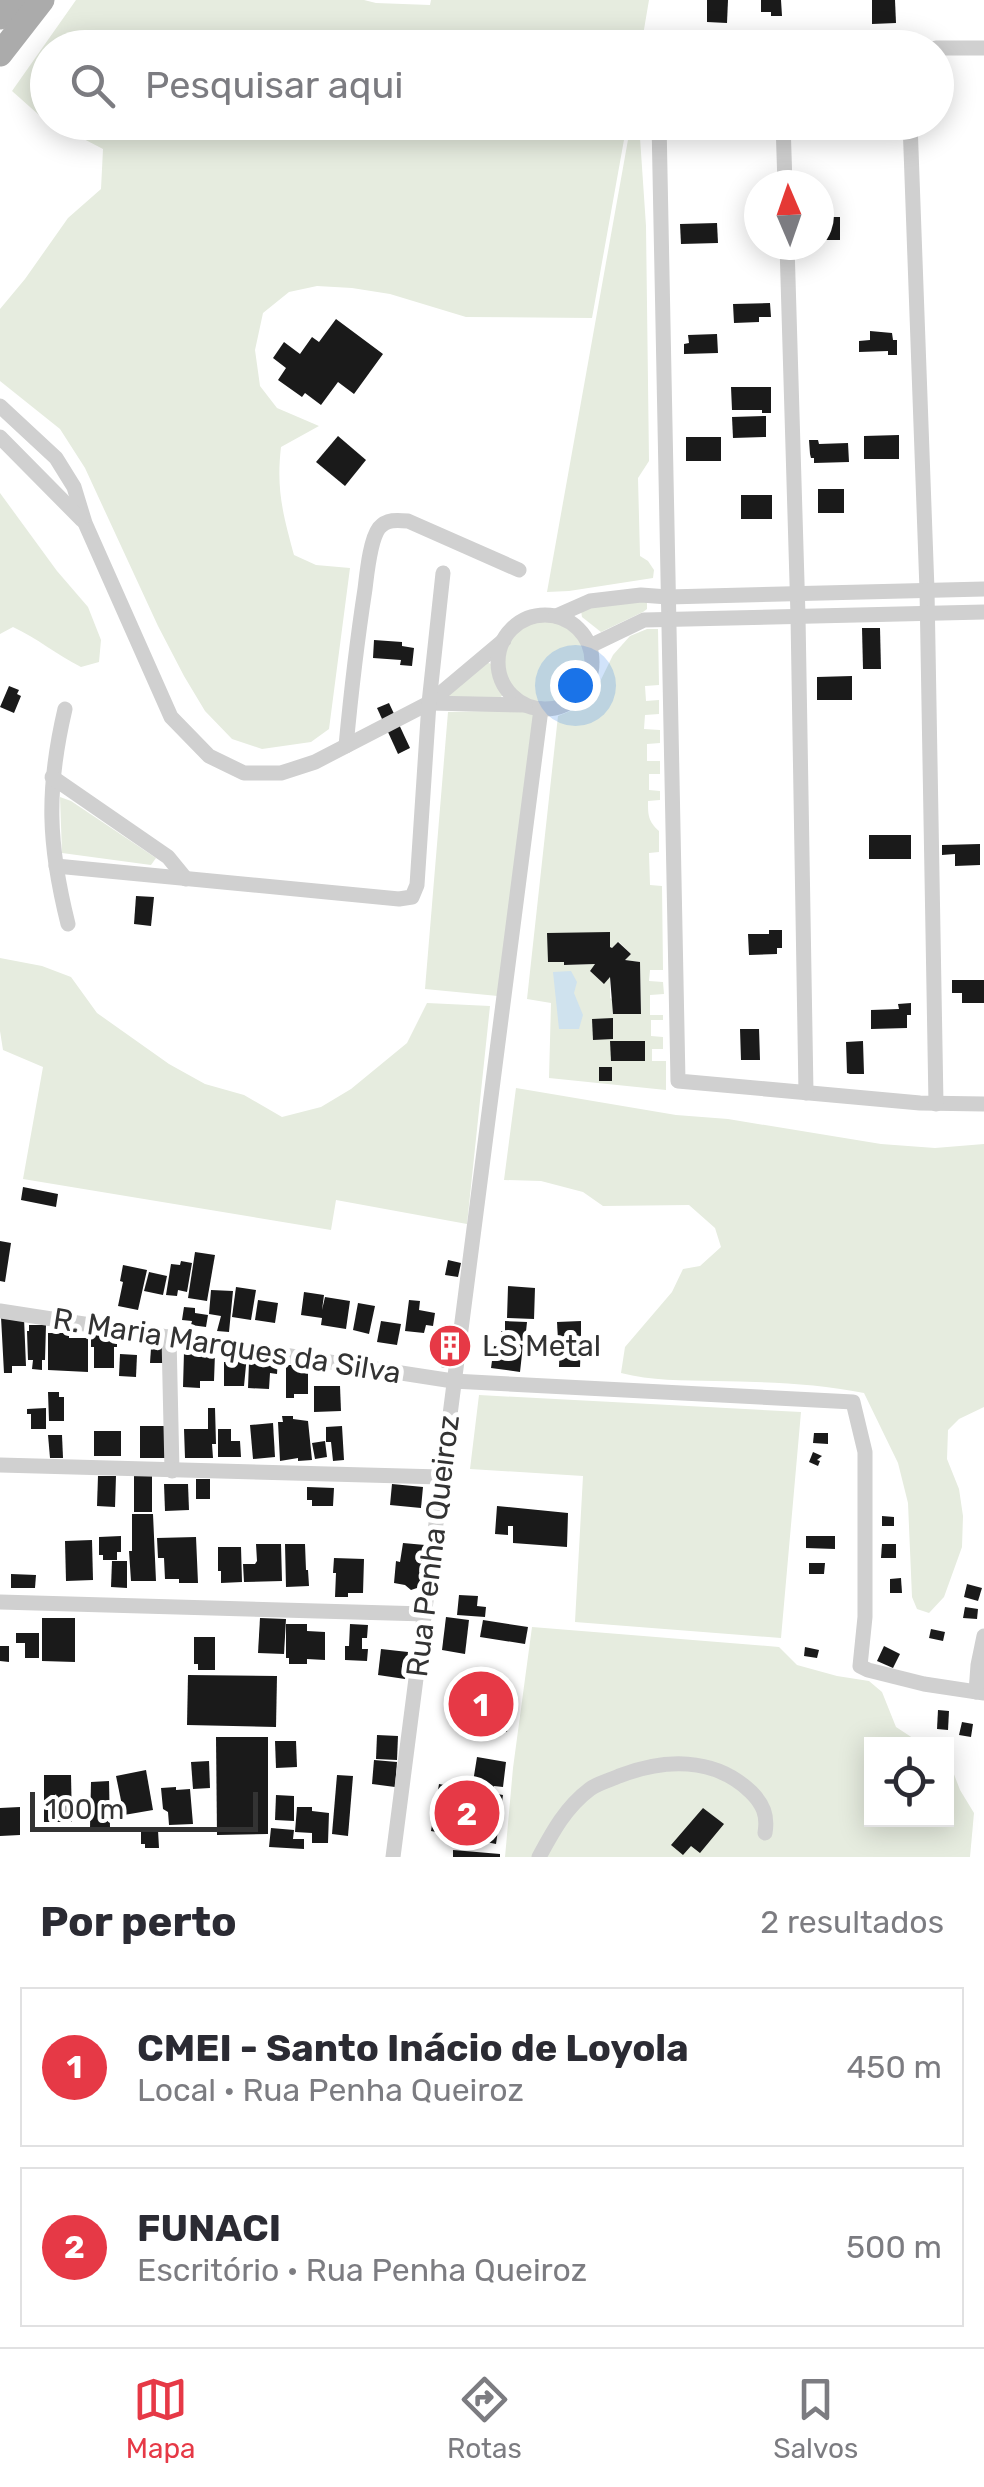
<!DOCTYPE html>
<html lang="pt">
<meta charset="utf-8">
<style>
body{margin:0;font-family:Rubik,sans-serif;background:#f7f7f7;color:#2b2b33}
.controls{position:absolute;right:30px;bottom:30px;display:grid;overflow:hidden;border-radius:0px;box-shadow:0 5px 25px #0003}
.controls button{width:90px;height:90px;display:grid;place-items:center;padding:0;border:0;border-bottom:2px solid #e1e1e2;background:#fff;color:#2b2b33;font:50px sans-serif}
.compass{position:absolute;left:744px;top:170px;width:90px;height:90px;border-radius:50%;background:#fff;box-shadow:0 5px 25px #0003;rotate:358deg}
.scale{position:absolute;left:30px;bottom:25px;width:228px;box-sizing:border-box;padding-left:10px;border:5px solid #333;border-top:0;font-size:28px;line-height:35px;white-space:nowrap;color:#333;-webkit-text-stroke:8px #fff;paint-order:stroke}
.you{position:absolute;left:575px;top:685px;width:35px;height:35px;margin:-25px;border:8px solid #fff;border-radius:50%;background:#1a73e8;box-shadow:0 0 0 15px #1a73e833}
.badge{display:grid;place-items:center;width:65px;height:65px;border-radius:50%;background:#e63946;color:#fff;font-size:32px;font-weight:700}
.pin{position:absolute;translate:-50% -50%;border:5px solid #fff;box-shadow:0 2px 10px #0006}
.list{margin:0;padding:0;list-style:none}
h2{display:flex;justify-content:space-between;align-items:center;height:130px;margin:0;padding:0 40px;font-size:42px}
h2 small{font-size:32px;font-weight:400;color:#7c7c81}
.list li{display:grid;grid-template-columns:65px 1fr auto;gap:30px;align-items:center;box-sizing:border-box;height:160px;margin:0 20px 20px;padding:0 20px;border:2px solid #e1e1e2;border-radius:0px}
.list b{display:block;font-size:38px;white-space:nowrap}
.list p{margin:0;font-size:32px;white-space:nowrap;color:#7c7c81}
.list em{font-size:32px;font-style:normal;color:#7c7c81}
.icon{flex:none;width:55px;height:55px;fill:none;stroke:currentColor;stroke-width:2;stroke-linecap:round;stroke-linejoin:round}
.map{position:relative;flex:none;width:984px;height:1857px;overflow:hidden}
.search{position:absolute;background:#fff;box-shadow:0 5px 25px #0003;left:30px;right:30px;top:30px;height:110px;display:flex;align-items:center;gap:25px;box-sizing:border-box;padding:0 35px;border-radius:55px;color:#7c7c81;font-size:38px}
.sheet{height:490px;background:#fff}
nav{display:flex;justify-content:space-around;align-items:center;box-sizing:border-box;height:140px;border-top:2px solid #e1e1e2;background:#fff;font-size:28px;color:#7c7c81}
nav a{display:grid;justify-items:center;gap:5px}
nav .on{color:#e63946}
.map>svg:first-child{display:block}
</style>
<div class="map">
<svg width="984" height="1857" viewBox="0 0 984 1857">
<rect width="100%" height="100%" fill="#fff"/>
<g fill="#e6ecdf" fill-rule="evenodd">
<polygon points="76,0 364,0 376,3 430,5 431,0 649,0 641,47 48,48 47,120 39,115 12,91"/>
<path d="M53 123H627L592 318 466 317 390 294 352 288 317 286 289 292 263 313 255 350 260 386 277 408 319 426 281 447C276 490 283 514 294 555L316 565 350 568 329 729 311 742 262 749 232 739 205 711 184 676 158 626 85 468 60 429 0 381V309L25 279 68 218 101 189 103 149Z"/>
<polygon points="631,123 639,123 646,226 649,461 638,478 640,556 648,561 654,570 653,578 569,591 547,592"/>
<path d="M0 493 57 571 88 607 101 640 99 662 81 667C57 655 37 638 13 627L0 634Z"/>
<polygon points="647,601 647,609 643,612 601,632 582,617 581,611 584,608"/>
<circle cx="545" cy="662" r="41"/>
<path d="M647 629H658L659 685 645 686 646 701 659 700V714L645 715 644 729 660 730V743L647 744V761H660V774H649V790L660 791V800L648 801C648 815 648 821 659 831V852L649 853 650 885 662 886 663 970H650L649 981 663 982 664 994 650 995V1015H663V1020H651V1036L663 1037V1049H652V1061H666V1090L549 1078 551 1003 527 999 558 716 575 709 593 696 613 655 630 636ZM610 932V947L612 948 619 942 631 954 625 960 640 962 641 1013 610 998V977L603 983 590 971 595 964 565 965 564 962ZM611 1041H645V1061H611Z"/>
<polygon points="485,662 492,664 504,693 498,701 445,698"/>
<polygon points="536,710 498,996 425,989 448,712"/>
<polygon points="60,797 71,801 156,858 151,865 62,853"/>
<polygon points="0,958 42,966 71,977 97,1013 169,1064 205,1084 244,1095 282,1117 321,1107 351,1089 407,1043 427,1003 490,1006 467,1224 336,1200 331,1230 23,1179 43,1067 3,1050 0,1031"/>
<path d="M516 1088 676 1115 728 1119 881 1144 935 1148 984 1144V1407L959 1419 948 1430 947 1459 959 1489 963 1516 962 1547 944 1597 929 1613 917 1609 912 1597 908 1503 898 1463 864 1393C815 1383 765 1382 715 1381 683 1380 651 1381 621 1373L625 1347 672 1292 683 1269 700 1266 721 1247 715 1228 689 1205 603 1206 583 1192 541 1181 504 1180Z"/>
<polygon points="479,1395 801,1412 781,1638 575,1622 583,1476 470,1469"/>
<polygon points="532,1627 779,1647 797,1665 837,1676 869,1681 882,1692 896,1727 922,1744 872,1744 872,1820 946,1820 947,1756 960,1790 974,1813 970,1857 505,1857 513,1768"/>
</g>
<polygon fill="#cfe2ee" points="571,971 577,982 574,993 583,1015 579,1029 559,1029 553,972"/>
<g fill="#1a1a1a">
<polygon points="707,0 728,0 727,23 707,22"/>
<polygon points="761,0 781,0 782,16 771,16 771,12 761,12"/>
<polygon points="872,0 895,0 896,23 872,24"/>
<rect x="819" y="217" width="21" height="23"/>
<polygon points="717,223 718,243 681,244 680,224"/>
<polygon points="770,303 771,317 759,317 759,322 734,323 733,304"/>
<polygon points="336,319 383,354 354,394 338,382 321,405 305,393 302,397 278,380 286,368 273,358 284,342 300,354 312,337 319,342"/>
<polygon points="870,331 892,333 893,340 897,340 897,355 888,355 888,351 859,352 859,341 870,340"/>
<polygon points="717,334 718,353 684,354 684,344 689,343 688,335"/>
<polygon points="731,387 771,387 771,413 762,413 762,410 732,410"/>
<polygon points="766,416 766,437 733,438 732,417"/>
<polygon points="899,435 899,459 864,459 864,436"/>
<polygon points="338,436 366,460 345,486 316,462"/>
<rect x="686" y="437" width="35" height="24"/>
<polygon points="809,440 818,440 819,444 848,443 849,462 814,463 814,458 811,458 810,454"/>
<rect x="818" y="489" width="26" height="24"/>
<rect x="741" y="495" width="31" height="24"/>
<polygon points="862,628 880,628 881,669 863,669"/>
<polygon points="374,640 402,642 402,646 414,648 412,666 400,665 401,660 373,658"/>
<polygon points="852,676 852,700 817,700 817,677"/>
<polygon points="9,686 19,690 17,694 21,696 14,713 0,707"/>
<polygon points="389,703 410,748 398,754 377,708"/>
<rect x="869" y="835" width="42" height="24"/>
<polygon points="980,844 980,865 955,866 955,854 942,855 942,845"/>
<polygon points="136,896 154,897 151,926 134,924"/>
<polygon points="769,930 782,930 782,948 777,948 777,954 749,955 748,934 769,934"/>
<polygon points="610,932 610,947 612,948 618,942 631,954 625,960 640,962 641,1014 613,1014 610,977 604,984 590,971 595,964 564,965 564,962 548,962 547,933"/>
<polygon points="952,980 984,980 984,1003 962,1003 962,993 952,993"/>
<polygon points="911,1003 911,1015 907,1015 907,1028 871,1029 871,1010 899,1009 898,1004"/>
<polygon points="613,1018 613,1039 593,1040 592,1019"/>
<polygon points="740,1029 759,1029 760,1060 741,1060"/>
<polygon points="610,1041 645,1041 645,1061 611,1061"/>
<polygon points="863,1041 864,1074 850,1074 847,1073 846,1042"/>
<rect x="599" y="1067" width="13" height="14"/>
<polygon points="23,1187 58,1194 56,1207 21,1200"/>
<polygon points="0,1241 11,1243 5,1282 0,1281"/>
<polygon points="195,1252 215,1255 207,1301 188,1298"/>
<polygon points="448,1260 461,1263 458,1277 445,1275"/>
<polygon points="181,1261 192,1263 187,1292 178,1290 177,1296 166,1295 171,1264 180,1265"/>
<polygon points="123,1265 147,1270 138,1310 118,1306 123,1282 120,1281"/>
<polygon points="149,1272 167,1276 163,1295 144,1291"/>
<polygon points="508,1286 535,1288 534,1319 507,1318"/>
<polygon points="236,1287 256,1290 251,1320 232,1317"/>
<polygon points="211,1290 233,1291 229,1332 217,1331 221,1316 209,1314"/>
<polygon points="304,1292 324,1295 322,1310 325,1297 350,1301 346,1329 321,1325 322,1318 301,1315"/>
<polygon points="258,1300 278,1303 275,1323 255,1320"/>
<polygon points="409,1300 420,1301 419,1310 435,1313 433,1326 426,1325 424,1333 405,1331"/>
<polygon points="358,1303 375,1306 369,1334 353,1330"/>
<polygon points="184,1307 195,1308 195,1313 208,1315 206,1327 191,1325 192,1321 182,1320"/>
<polygon points="1,1317 24,1318 26,1366 12,1366 12,1373 4,1373"/>
<polygon points="381,1321 401,1324 397,1345 377,1342"/>
<polygon points="505,1321 527,1322 525,1341 501,1339 501,1331 505,1331"/>
<polygon points="581,1321 581,1339 558,1340 557,1322"/>
<polygon points="445,1324 459,1325 455,1369 441,1367"/>
<polygon points="29,1325 46,1325 45,1360 42,1360 42,1370 32,1369 33,1360 28,1360 27,1331 29,1331"/>
<polygon points="48,1333 69,1333 69,1338 88,1338 88,1372 48,1370"/>
<polygon points="91,1334 117,1334 117,1347 114,1347 114,1368 94,1368 94,1347 91,1347"/>
<polygon points="500,1342 523,1345 520,1372 491,1368 494,1346 499,1347"/>
<polygon points="560,1343 581,1343 580,1367 559,1367"/>
<polygon points="151,1348 168,1348 168,1363 150,1363"/>
<polygon points="184,1352 215,1353 214,1381 200,1381 200,1388 183,1387"/>
<polygon points="120,1354 137,1355 136,1377 119,1376"/>
<polygon points="229,1354 247,1355 244,1386 224,1386 224,1362 228,1362"/>
<polygon points="262,1358 278,1359 277,1374 270,1373 269,1389 248,1388 249,1362 261,1362"/>
<polygon points="286,1365 308,1365 308,1394 294,1394 294,1398 286,1398"/>
<polygon points="314,1386 340,1386 341,1411 314,1412"/>
<polygon points="48,1392 59,1392 59,1397 64,1397 64,1421 49,1421"/>
<polygon points="46,1408 46,1429 31,1429 31,1414 27,1414 27,1409"/>
<polygon points="208,1408 215,1408 216,1444 212,1444 213,1458 185,1458 184,1429 208,1429"/>
<polygon points="282,1416 293,1416 293,1419 308,1421 312,1460 298,1461 298,1458 280,1461 278,1422 283,1422"/>
<polygon points="273,1423 275,1457 253,1459 250,1425"/>
<rect x="140" y="1426" width="28" height="32"/>
<polygon points="342,1426 344,1460 333,1461 331,1442 326,1442 326,1427"/>
<polygon points="218,1429 231,1429 231,1441 240,1441 241,1457 218,1457"/>
<rect x="94" y="1431" width="27" height="25"/>
<polygon points="814,1433 828,1433 828,1444 813,1443"/>
<polygon points="48,1435 62,1435 63,1458 50,1458"/>
<polygon points="325,1441 327,1457 315,1459 312,1443"/>
<polygon points="813,1452 822,1456 817,1460 820,1461 818,1466 809,1462"/>
<rect x="134" y="1474" width="18" height="38"/>
<polygon points="98,1476 116,1476 115,1507 97,1506"/>
<rect x="196" y="1479" width="14" height="20"/>
<polygon points="164,1484 188,1484 189,1510 165,1511"/>
<polygon points="392,1484 423,1487 421,1508 390,1505"/>
<polygon points="307,1487 334,1488 333,1506 312,1506 312,1500 307,1500"/>
<polygon points="497,1506 568,1513 567,1547 513,1543 513,1526 508,1526 508,1535 495,1534"/>
<polygon points="132,1514 153,1514 156,1581 131,1581 129,1551 132,1551"/>
<polygon points="882,1516 894,1517 894,1526 882,1526"/>
<polygon points="121,1536 121,1552 117,1552 117,1560 103,1560 103,1555 99,1555 99,1537"/>
<polygon points="806,1536 835,1536 835,1549 806,1548"/>
<polygon points="196,1537 198,1583 179,1583 179,1579 165,1579 164,1558 158,1558 157,1538"/>
<polygon points="92,1540 93,1580 66,1581 65,1541"/>
<polygon points="403,1543 425,1545 420,1587 411,1590 405,1585 394,1583 396,1561 400,1562"/>
<polygon points="256,1544 281,1544 282,1581 244,1582 243,1564 255,1564 257,1561"/>
<polygon points="285,1544 305,1544 306,1570 308,1570 309,1586 286,1587"/>
<polygon points="882,1544 896,1544 896,1558 881,1558"/>
<polygon points="218,1547 241,1547 242,1582 221,1583 221,1571 218,1571"/>
<polygon points="334,1558 364,1559 363,1593 348,1593 348,1597 335,1597 336,1573 333,1573"/>
<polygon points="112,1561 127,1561 127,1588 111,1587"/>
<polygon points="809,1563 825,1563 824,1574 809,1574"/>
<polygon points="11,1574 36,1575 35,1588 11,1588"/>
<polygon points="901,1578 902,1593 890,1593 890,1579"/>
<polygon points="967,1584 982,1588 978,1601 964,1597"/>
<polygon points="459,1595 478,1596 477,1606 486,1607 485,1617 457,1615"/>
<polygon points="965,1607 978,1609 977,1619 963,1618"/>
<polygon points="446,1617 469,1620 465,1654 442,1650"/>
<polygon points="42,1618 75,1618 75,1662 42,1661"/>
<polygon points="260,1618 286,1619 284,1654 258,1653"/>
<polygon points="483,1620 528,1627 525,1644 480,1637"/>
<polygon points="286,1624 307,1624 307,1631 325,1632 325,1660 307,1659 307,1664 289,1664 289,1658 286,1658"/>
<polygon points="350,1624 368,1625 367,1638 362,1638 362,1649 368,1649 367,1661 345,1660 345,1646 349,1646"/>
<polygon points="931,1629 945,1632 943,1641 929,1638"/>
<polygon points="16,1633 39,1633 39,1658 25,1658 25,1643 16,1643"/>
<polygon points="194,1637 215,1637 215,1670 198,1670 198,1664 194,1664"/>
<polygon points="0,1646 9,1646 9,1662 0,1661"/>
<polygon points="884,1646 900,1654 893,1668 877,1661"/>
<polygon points="805,1647 819,1650 817,1658 804,1656"/>
<polygon points="381,1649 408,1652 405,1679 378,1675"/>
<polygon points="188,1675 277,1676 276,1727 187,1725"/>
<polygon points="455,1678 513,1688 507,1732 449,1720"/>
<polygon points="938,1710 949,1711 948,1730 937,1729"/>
<polygon points="962,1722 973,1724 971,1737 959,1735"/>
<polygon points="377,1735 398,1736 397,1760 376,1759"/>
<polygon points="216,1737 268,1737 268,1834 217,1835"/>
<polygon points="275,1741 296,1741 297,1767 276,1768"/>
<polygon points="477,1757 506,1762 503,1787 494,1786 492,1793 503,1795 496,1844 431,1831 439,1784 482,1792 483,1784 473,1782"/>
<polygon points="374,1760 397,1762 395,1787 372,1784"/>
<polygon points="209,1761 210,1788 193,1789 191,1762"/>
<polygon points="146,1770 153,1810 124,1815 116,1776"/>
<polygon points="44,1775 71,1775 72,1822 44,1822"/>
<polygon points="337,1775 353,1776 348,1836 332,1834"/>
<polygon points="109,1781 110,1828 90,1828 91,1782"/>
<polygon points="176,1787 176,1790 190,1789 193,1824 169,1825 168,1812 163,1809 161,1788"/>
<polygon points="276,1795 294,1796 294,1821 275,1820"/>
<polygon points="20,1807 20,1835 0,1836 0,1808"/>
<polygon points="297,1807 312,1807 312,1811 329,1813 328,1843 312,1843 312,1833 295,1832"/>
<polygon points="703,1808 724,1824 700,1853 691,1846 683,1855 671,1845"/>
<polygon points="271,1828 294,1830 293,1839 304,1839 304,1849 269,1847"/>
<polygon points="141,1830 158,1830 159,1848 145,1848 145,1844 141,1844"/>
<polygon points="453,1850 500,1854 500,1857 453,1857"/>
</g>
<g fill="none" stroke-linecap="round" stroke-linejoin="round">
<g stroke="#d0d0d0" stroke-width="15">
<polyline points="936,48 984,48"/>
<polyline points="659,122 678,1081 920,1103 984,1104"/>
<polyline points="783,122 785,185"/>
<polyline points="910,122 927,590 936,1104"/>
<polyline points="787,245 798,616 806,1093"/>
<polyline points="0,406 56,458 74,487 85,523 171,717 209,756 244,773 281,773 315,762 429,703 504,640"/>
<polyline points="0,437 82,520"/>
<circle cx="545" cy="662" r="47"/>
<polyline points="556,616 590,601 641,595 668,597 984,589"/>
<polyline points="590,646 644,620 984,612"/>
<polyline points="429,703 525,705"/>
<path d="M65 709C46 790 48 844 68 924"/>
<path d="M346 746C351 693 357 641 365 589 367 573 370 540 379 528 387 519 397 520 408 521L519 570"/>
<polyline points="52,777 168,857 186,879"/>
<polyline points="56,866 399,899 412,897 417,885 429,703 443,573"/>
<polyline points="0,1311 453,1381 853,1402 865,1452 865,1617 860,1666 868,1670 924,1684 984,1693"/>
<polyline points="169,1337 172,1471"/>
<polyline points="0,1465 441,1477"/>
<polyline points="0,1602 426,1614"/>
<polyline points="976,1692 978,1665 984,1636"/>
<polyline points="393,1857 541,709"/>
<path d="M539 1857C553 1831 566 1807 590 1789 598 1783 610 1780 619 1776 663 1759 714 1756 751 1792 763 1804 768 1815 765 1833"/>
</g>
<g stroke="#ababab" stroke-width="25">
<polyline points="0,17 14,0"/>
<polyline points="0,54 42,0"/>
</g>
</g>
<defs>
<g id="building-disc" transform="scale(2.25)"><circle r="9.5" fill="#e63946" stroke="#fff"/><path d="M-4-6H4V6H1V3H-1V6H-4ZM-2.5-4.3h1.7v1.8h-1.7ZM.8-4.3h1.7v1.8H.8ZM-2.5-1h1.7V.8h-1.7ZM.8-1h1.7V.8H.8Z" fill="#fff"/></g>
</defs>
<g fill-rule="evenodd">
<use href="#building-disc" x="450" y="1346"/>
</g>
<g text-anchor="middle" stroke-width="10" stroke-linejoin="round" paint-order="stroke">
<g font-size="30" fill="#333" stroke="#fff">
<text transform="translate(227 1346) rotate(9)" y="10">R. Maria Marques da Silva</text>
<text transform="translate(433 1546) rotate(-83)" y="10">Rua Penha Queiroz</text>
</g>
<g font-size="30" fill="#333" stroke="#fff" text-anchor="start">
<text x="482" y="1356">LS Metal</text>
</g>
</g>
</svg>
<div class="controls">
<button><svg class="icon" aria-label="locate" viewBox="0 0 24 24"><circle cx="12" cy="12" r="6"/><path d="M12 2v4M12 18v4M2 12h4M18 12h4"/></svg></button>
</div>
<svg class="compass" viewBox="-18 -18 36 36"><path d="M0-13l5 13h-10z" fill="#e53935"/><path d="M0 13l5-13h-10z" fill="#7c7c81"/></svg>
<div class="scale">100 m</div>
<div class="you"></div>
<div class="pin badge" style="left:481px;top:1704px">1</div>
<div class="pin badge" style="left:467px;top:1813px">2</div>
<div class="search"><svg class="icon" aria-label="search" viewBox="0 0 24 24"><circle cx="10" cy="10" r="6"/><path d="M15 15l6 6"/></svg>Pesquisar aqui</div>
</div>
<section class="sheet">
<h2>Por perto<small>2 resultados</small></h2>
<ul class="list">
<li><span class="badge">1</span><div><b>CMEI - Santo Inácio de Loyola</b><p>Local · Rua Penha Queiroz</p></div><em>450 m</em></li>
<li><span class="badge">2</span><div><b>FUNACI</b><p>Escritório · Rua Penha Queiroz</p></div><em>500 m</em></li>
</ul>
</section>
<nav>
<a class="on"><svg class="icon" aria-label="map" viewBox="0 0 24 24"><path d="M3 6l6-2 6 2 6-2v14l-6 2-6-2-6 2zM9 4v14M15 6v14"/></svg>Mapa</a>
<a><svg class="icon" aria-label="directions" viewBox="0 0 24 24"><path d="M12 3l9 9-9 9-9-9zM9 14v-3h6M13 9l2 2-2 2"/></svg>Rotas</a>
<a><svg class="icon" aria-label="saved" viewBox="0 0 24 24"><path d="M7 4h10v16l-5-4-5 4z"/></svg>Salvos</a>
</nav>
